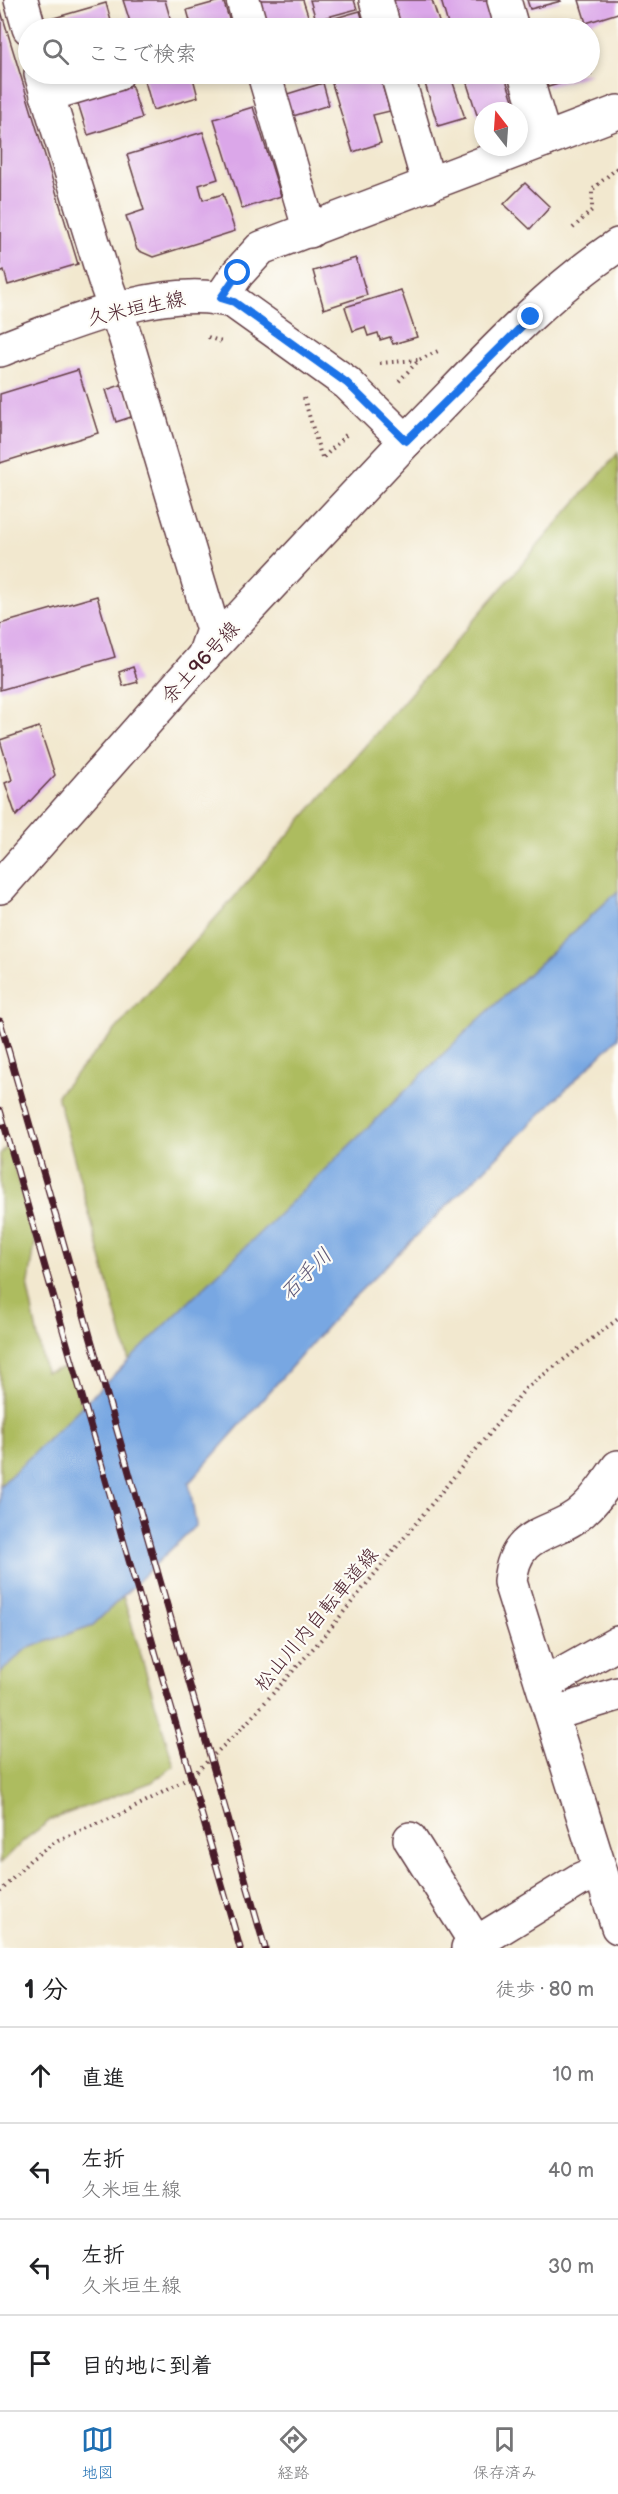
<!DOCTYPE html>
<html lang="ja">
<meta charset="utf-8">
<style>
body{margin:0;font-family:"Balsamiq Sans","Klee One",sans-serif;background:#f6f6f6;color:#202124}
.compass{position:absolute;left:474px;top:102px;width:54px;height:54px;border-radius:50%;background:#fff;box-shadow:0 3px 9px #0003;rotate:343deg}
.stop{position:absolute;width:18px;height:18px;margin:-14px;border:4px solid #1a73e8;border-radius:50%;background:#fff}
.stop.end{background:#1a73e8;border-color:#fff;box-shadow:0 2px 6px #0008}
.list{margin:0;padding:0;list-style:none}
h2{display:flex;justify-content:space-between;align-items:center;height:78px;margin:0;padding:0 24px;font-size:26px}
h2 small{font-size:20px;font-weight:400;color:#757577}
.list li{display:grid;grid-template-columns:39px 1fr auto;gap:18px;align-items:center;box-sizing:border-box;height:96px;padding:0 24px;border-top:2px solid #e0e0e0}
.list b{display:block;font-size:22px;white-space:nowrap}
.list p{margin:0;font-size:20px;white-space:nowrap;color:#757577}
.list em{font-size:20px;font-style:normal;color:#757577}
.icon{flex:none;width:33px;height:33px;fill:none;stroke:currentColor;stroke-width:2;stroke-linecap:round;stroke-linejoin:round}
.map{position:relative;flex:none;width:618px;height:1948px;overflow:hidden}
.search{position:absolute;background:#fff;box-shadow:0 3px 9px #0003;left:18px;right:18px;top:18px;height:66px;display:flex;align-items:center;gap:15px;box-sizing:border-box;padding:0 21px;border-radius:33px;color:#757577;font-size:22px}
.sheet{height:462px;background:#fff}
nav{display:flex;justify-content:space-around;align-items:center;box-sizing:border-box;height:84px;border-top:2px solid #e0e0e0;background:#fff;font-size:16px;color:#757577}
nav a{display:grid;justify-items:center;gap:3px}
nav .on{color:#1f6fb2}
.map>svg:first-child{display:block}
</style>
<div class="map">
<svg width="618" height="1948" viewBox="0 0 618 1948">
<rect width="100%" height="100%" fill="#fdfcf7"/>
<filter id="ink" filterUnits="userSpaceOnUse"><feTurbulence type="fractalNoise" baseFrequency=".0167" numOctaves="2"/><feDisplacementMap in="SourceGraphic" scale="12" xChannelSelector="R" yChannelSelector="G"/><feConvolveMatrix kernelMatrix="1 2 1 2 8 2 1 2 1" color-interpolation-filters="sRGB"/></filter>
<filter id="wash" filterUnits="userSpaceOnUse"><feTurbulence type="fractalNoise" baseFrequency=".008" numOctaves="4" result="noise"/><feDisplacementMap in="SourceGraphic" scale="24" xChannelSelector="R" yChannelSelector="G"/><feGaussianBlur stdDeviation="1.35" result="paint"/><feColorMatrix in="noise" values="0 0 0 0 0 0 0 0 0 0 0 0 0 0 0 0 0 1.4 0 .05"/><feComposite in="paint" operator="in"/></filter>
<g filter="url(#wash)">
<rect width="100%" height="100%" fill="#f2e8cf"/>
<g fill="#adbc5f" stroke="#7c6e45" stroke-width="1.5">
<polygon points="618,453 618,891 473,1025 129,1361 57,1095 245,885"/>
<polygon points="8,1146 35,1243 28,1289 45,1372 69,1367 82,1406 0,1486 0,1154"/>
<polygon points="123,1596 174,1766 152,1782 52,1819 23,1841 0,1864 0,1673 26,1649 93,1625"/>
</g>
<polygon fill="#78a7e2" stroke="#616386" stroke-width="1.5" points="618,891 618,1038 344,1307 189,1483 196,1525 93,1625 26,1649 0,1673 0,1486 473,1025"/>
<g id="blocks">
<g fill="#dba7e9">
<polygon points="123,0 165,0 173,28 132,28"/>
<polygon points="223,0 232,28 192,28 187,10"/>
<polygon points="256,0 303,0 312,28 265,28"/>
<polygon points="310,0 354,0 357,9 316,20"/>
<polygon points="392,0 432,0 441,28 400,28"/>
<polygon points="441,0 488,0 494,21 469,28 449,28"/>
<polygon points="527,0 560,0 561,1 530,9"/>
<polygon points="579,0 618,0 618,13 586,23"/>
<polygon points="106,3 113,28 50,28 47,20"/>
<polygon points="1,11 78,264 8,285 4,270 0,272"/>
<polygon points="360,11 365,28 316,28 314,24"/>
<polygon points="573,18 576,28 540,28"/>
<polygon points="143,74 192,74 198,97 153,110"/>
<polygon points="329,74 379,74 390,111 373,115 381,143 353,152"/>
<polygon points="436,74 450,74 465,118 438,126 423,77"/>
<polygon points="464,74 504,74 514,103 477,115"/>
<polygon points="544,74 592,74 548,87"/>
<polygon points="130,81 142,118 88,135 76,97"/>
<polygon points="323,83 329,105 290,117 284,95"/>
<polygon points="253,107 281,196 242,209 214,119"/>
<polygon points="203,132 218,179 199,185 203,200 223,194 235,231 153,257 137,250 126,216 144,210 127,155"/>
<polygon points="525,183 550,207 530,229 504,204"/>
<polygon points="356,258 367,295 324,309 313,271"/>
<polygon points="401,290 417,337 393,344 390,337 380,340 378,333 368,336 365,327 353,331 345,307"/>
<polygon points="78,370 98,433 0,463 0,394"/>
<polygon points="124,384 134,416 116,422 106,390"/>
<polygon points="97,596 115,657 0,690 0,624"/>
<polygon points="133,667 138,682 123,686 119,672"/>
<polygon points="39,727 55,775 16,816 5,783 12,780 0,740"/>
</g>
</g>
</g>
<g filter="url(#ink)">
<use href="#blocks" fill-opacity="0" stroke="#633d44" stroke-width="1.5"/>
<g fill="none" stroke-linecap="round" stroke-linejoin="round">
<g stroke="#633d44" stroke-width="36">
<g id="minor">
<polyline points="21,0 29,28"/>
<polyline points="243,0 251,28"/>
<polyline points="376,0 384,28"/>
<polyline points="504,0 512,28"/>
<polyline points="41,74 105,281 125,336 213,630 204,656"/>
<polyline points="264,74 310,231"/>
<polyline points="397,74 429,185"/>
<polyline points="525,74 545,140"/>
<polyline points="47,95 117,74"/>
<polyline points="0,887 204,656 406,441"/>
<path d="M618 1467C608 1481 598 1497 586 1508 557 1538 515 1525 510 1582L618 1927"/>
<polyline points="543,1685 618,1643"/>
<polyline points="552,1714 618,1694"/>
<polyline points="410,1839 476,1943"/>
<polyline points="468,1948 579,1880 600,1871"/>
</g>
</g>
<g stroke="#633d44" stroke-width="36">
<g id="major">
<polyline points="221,298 238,273 261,248 618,112"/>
<path d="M0 350C63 326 167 281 234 302L347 383 406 441C472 375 539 297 618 245"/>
</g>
</g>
<g stroke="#633d44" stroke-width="4" stroke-dasharray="1.5 4.5" stroke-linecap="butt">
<polyline points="573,228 592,210 592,190 618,167"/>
<polyline points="208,337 224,343"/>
<polyline points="380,363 418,360"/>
<polyline points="399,381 419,360 440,350"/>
<polyline points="304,398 322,459 347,434"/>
<polyline points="0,1892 30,1860 58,1840 124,1813 191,1777 244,1726 325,1635 526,1388 618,1319"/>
</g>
<use href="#minor" stroke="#fff" stroke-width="33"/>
<use href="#major" stroke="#fff" stroke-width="33"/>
<g stroke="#4a1f2b" stroke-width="7">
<g id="rail">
<polyline points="0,1021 265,1948"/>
<polyline points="0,1110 240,1948"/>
</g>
</g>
<use href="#rail" stroke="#fdfcf7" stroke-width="4.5" stroke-dasharray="14" stroke-linecap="butt"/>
</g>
</g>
<g fill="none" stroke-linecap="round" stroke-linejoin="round" filter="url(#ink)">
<polyline stroke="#1a73e8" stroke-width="8" points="238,273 221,298 234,302 347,383 406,441 531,317"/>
</g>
<g text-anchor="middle" stroke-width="4.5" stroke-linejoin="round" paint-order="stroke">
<g font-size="20" fill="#4a1f2b" stroke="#fdfcf7">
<text transform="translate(136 308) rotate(-12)" y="7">久米垣生線</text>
<text transform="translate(200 662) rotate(-47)" y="7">余土96号線</text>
<text transform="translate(316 1619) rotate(-50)" y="7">松山川内自転車道線</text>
</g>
<g font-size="21" font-style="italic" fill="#5c5574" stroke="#fdfcf7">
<text transform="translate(306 1274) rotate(-45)" y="7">石手川</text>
</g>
</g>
</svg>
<svg class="compass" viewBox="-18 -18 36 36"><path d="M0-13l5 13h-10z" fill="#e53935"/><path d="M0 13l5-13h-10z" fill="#757577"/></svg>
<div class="stop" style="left:238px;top:273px"></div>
<div class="stop end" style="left:531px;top:317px"></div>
<div class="search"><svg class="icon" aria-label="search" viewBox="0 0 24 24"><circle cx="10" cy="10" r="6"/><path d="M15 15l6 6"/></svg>ここで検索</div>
</div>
<section class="sheet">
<h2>1 分<small>徒歩 · 80 m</small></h2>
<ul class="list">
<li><svg class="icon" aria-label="ahead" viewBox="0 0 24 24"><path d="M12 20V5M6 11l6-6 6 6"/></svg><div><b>直進</b></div><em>10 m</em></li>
<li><svg class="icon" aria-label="left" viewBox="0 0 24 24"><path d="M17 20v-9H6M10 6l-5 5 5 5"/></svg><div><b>左折</b><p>久米垣生線</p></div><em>40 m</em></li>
<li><svg class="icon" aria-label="left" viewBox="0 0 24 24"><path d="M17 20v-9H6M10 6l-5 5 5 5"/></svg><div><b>左折</b><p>久米垣生線</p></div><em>30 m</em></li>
<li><svg class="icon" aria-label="arrive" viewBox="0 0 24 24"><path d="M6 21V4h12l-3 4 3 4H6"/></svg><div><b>目的地に到着</b></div></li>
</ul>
</section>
<nav>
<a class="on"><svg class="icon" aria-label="map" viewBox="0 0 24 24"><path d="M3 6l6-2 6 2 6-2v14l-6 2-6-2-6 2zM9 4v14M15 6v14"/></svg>地図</a>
<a><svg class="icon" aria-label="directions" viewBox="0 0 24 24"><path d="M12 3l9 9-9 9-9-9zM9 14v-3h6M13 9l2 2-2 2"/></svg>経路</a>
<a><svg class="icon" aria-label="saved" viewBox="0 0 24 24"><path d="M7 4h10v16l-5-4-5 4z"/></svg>保存済み</a>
</nav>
